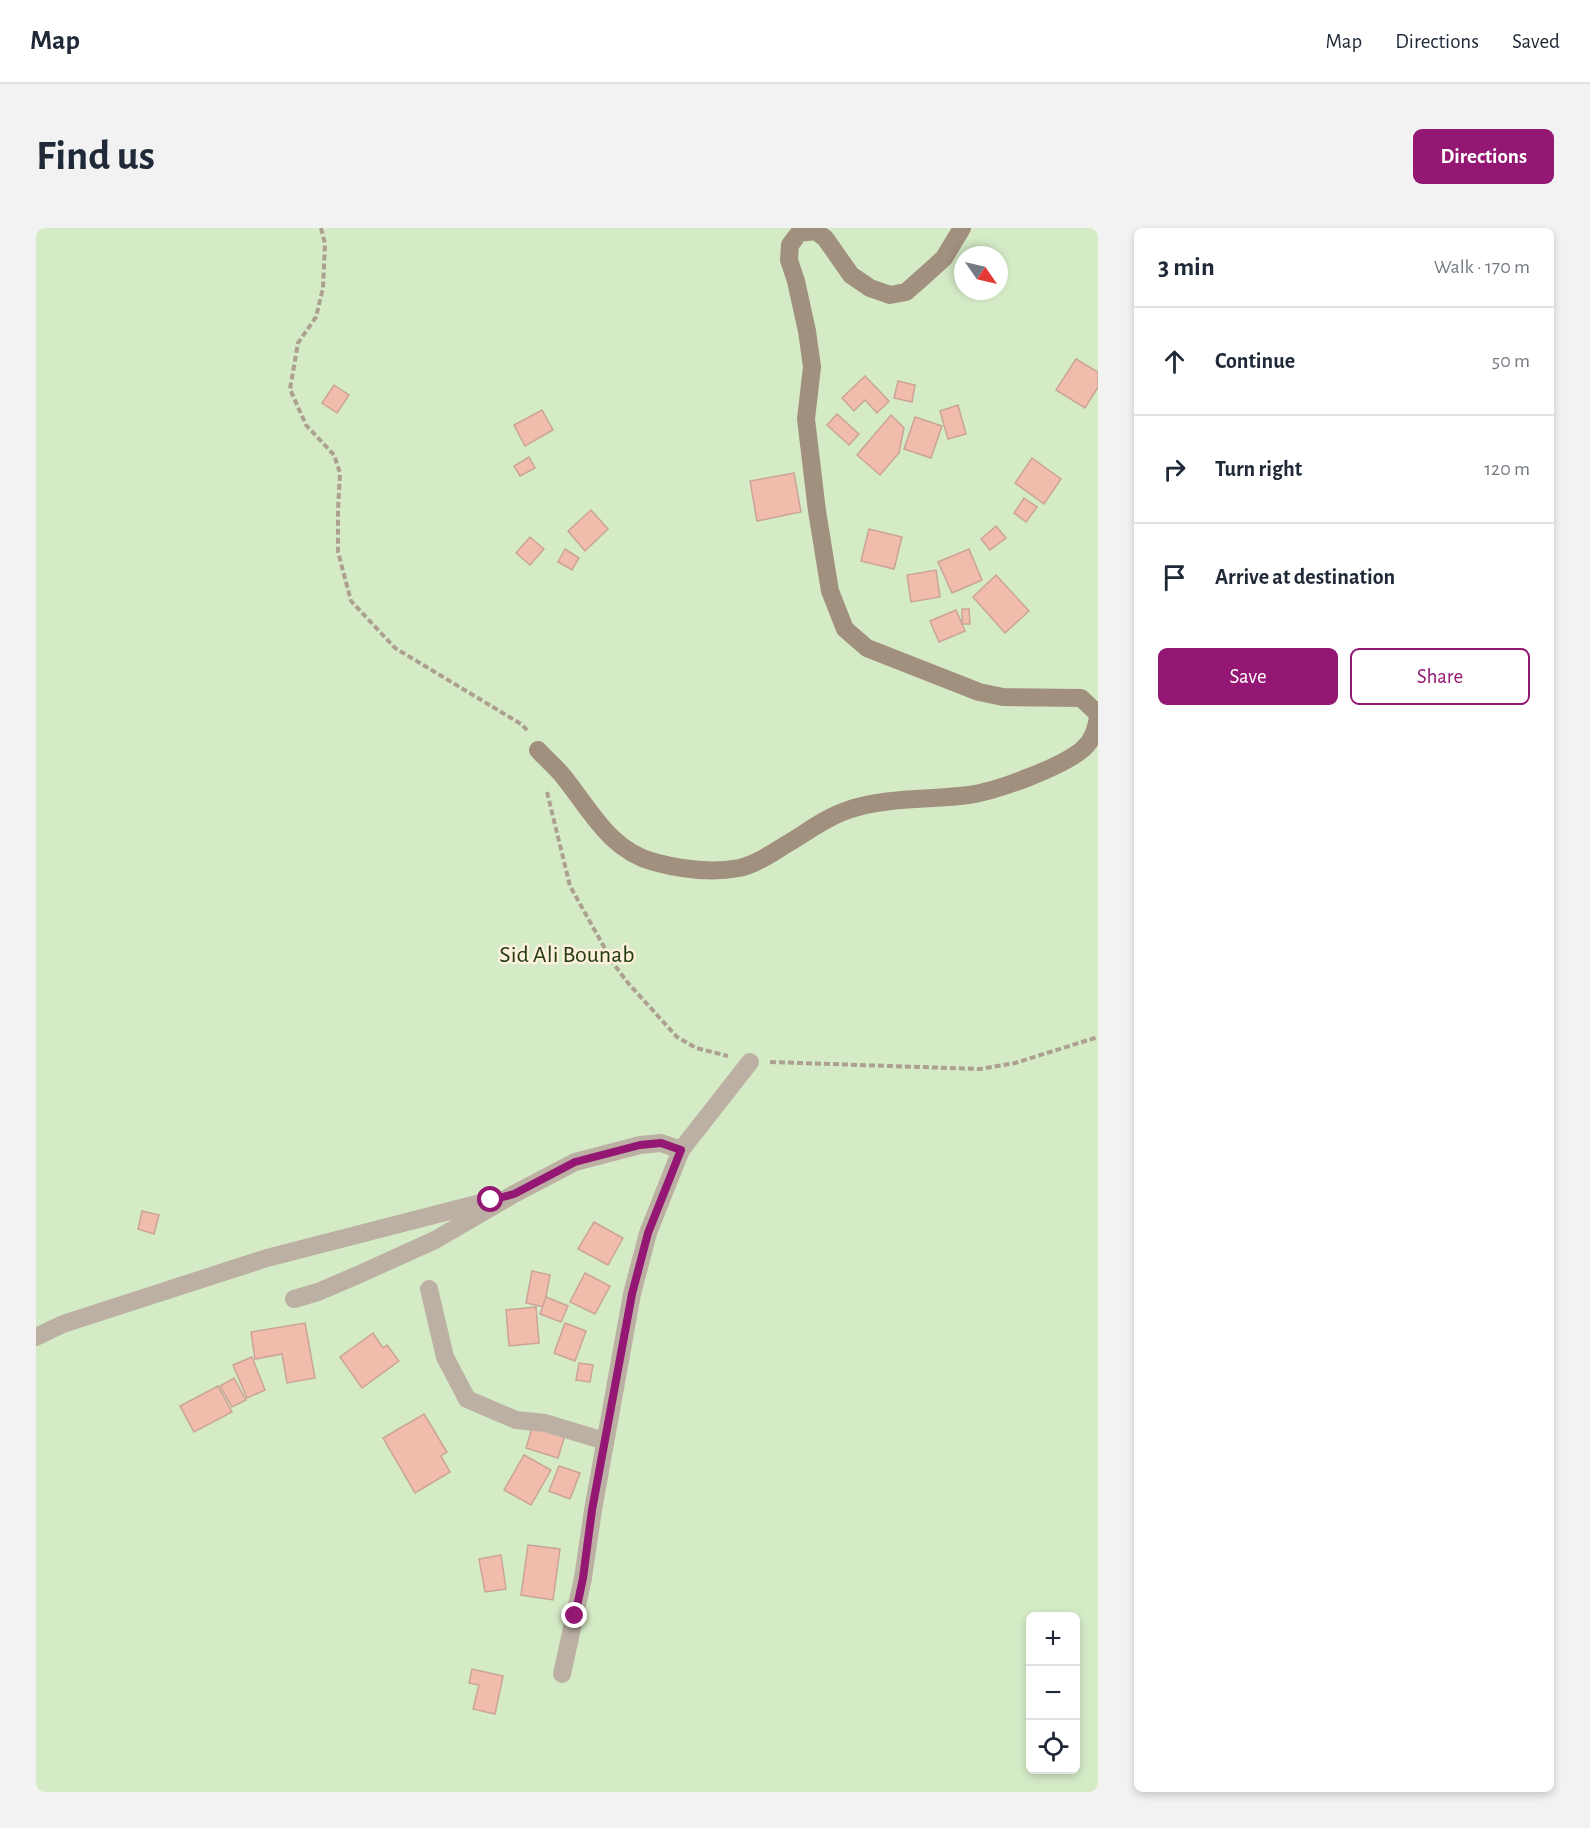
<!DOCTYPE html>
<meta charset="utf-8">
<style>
body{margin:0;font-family:"Alegreya Sans",sans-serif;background:#f2f2f3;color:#1f2937}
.controls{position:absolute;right:18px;bottom:18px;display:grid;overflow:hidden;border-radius:9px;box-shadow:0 3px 9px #0003}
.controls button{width:54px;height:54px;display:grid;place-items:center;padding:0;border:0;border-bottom:2px solid #e0e1e3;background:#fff;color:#1f2937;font:30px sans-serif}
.compass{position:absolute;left:918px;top:18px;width:54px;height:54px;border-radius:50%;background:#fff;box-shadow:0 3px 9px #0003;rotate:124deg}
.stop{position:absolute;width:18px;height:18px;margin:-14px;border:4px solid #931773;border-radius:50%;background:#fff}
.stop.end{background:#931773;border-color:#fff;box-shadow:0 2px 6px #0008}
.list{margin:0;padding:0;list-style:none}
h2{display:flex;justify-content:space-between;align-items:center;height:78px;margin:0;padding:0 24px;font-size:26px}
h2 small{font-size:20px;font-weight:400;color:#747a83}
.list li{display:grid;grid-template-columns:39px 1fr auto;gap:18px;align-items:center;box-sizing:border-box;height:108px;padding:0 24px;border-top:2px solid #e0e1e3}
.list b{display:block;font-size:22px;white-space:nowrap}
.list em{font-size:20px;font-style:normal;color:#747a83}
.actions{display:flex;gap:12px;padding:18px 24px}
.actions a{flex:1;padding:14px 0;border:2px solid #931773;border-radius:9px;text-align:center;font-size:21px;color:#931773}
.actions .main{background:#931773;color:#fff}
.icon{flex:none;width:33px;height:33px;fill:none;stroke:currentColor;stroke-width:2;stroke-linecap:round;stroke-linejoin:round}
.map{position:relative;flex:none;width:1062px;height:1564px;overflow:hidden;border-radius:9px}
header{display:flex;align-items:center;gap:36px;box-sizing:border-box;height:84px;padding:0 30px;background:#fff;border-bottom:2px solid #e0e1e3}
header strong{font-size:28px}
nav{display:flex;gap:33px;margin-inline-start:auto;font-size:21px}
.intro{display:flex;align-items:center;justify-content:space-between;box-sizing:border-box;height:144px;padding:0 36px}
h1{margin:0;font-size:42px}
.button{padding:15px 27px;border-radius:9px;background:#931773;color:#fff;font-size:21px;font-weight:700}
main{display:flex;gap:36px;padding:0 36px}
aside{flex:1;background:#fff;border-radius:9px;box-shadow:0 3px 9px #0003}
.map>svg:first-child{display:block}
</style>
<header>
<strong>Map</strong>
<nav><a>Map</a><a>Directions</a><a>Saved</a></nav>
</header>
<div class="intro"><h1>Find us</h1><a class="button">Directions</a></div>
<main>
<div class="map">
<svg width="1062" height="1564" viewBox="0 0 1062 1564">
<rect width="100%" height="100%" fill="#fdf0dd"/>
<path fill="#d5ebc6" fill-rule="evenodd" d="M0 0H1062V1564H0ZM927 27H963V63H927ZM994 1388H1040V1542H994Z"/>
<g fill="#f1bcab" stroke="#caa498" stroke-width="1.5">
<polygon points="1040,131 1062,144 1062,159 1049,180 1020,162"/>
<polygon points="829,148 853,173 841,185 829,172 818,183 806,170"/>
<polygon points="862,153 879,157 876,174 858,170"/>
<polygon points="298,157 313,167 301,185 286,175"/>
<polygon points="922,177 930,206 912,211 904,183"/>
<polygon points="506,182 517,202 489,218 478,197"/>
<polygon points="801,186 823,206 813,217 791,197"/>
<polygon points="855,187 868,200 863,225 844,247 821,227"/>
<polygon points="879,189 906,198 895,230 868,221"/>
<polygon points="493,229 499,240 484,248 478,238"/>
<polygon points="996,230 1025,251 1008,276 979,255"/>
<polygon points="758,245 765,284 721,293 714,253"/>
<polygon points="988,270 1001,279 990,294 978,285"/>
<polygon points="555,282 572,301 549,323 532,303"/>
<polygon points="960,298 970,310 954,322 945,311"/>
<polygon points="833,301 866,309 858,341 825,333"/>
<polygon points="494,309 508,321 494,337 480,325"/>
<polygon points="529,321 543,330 536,342 522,334"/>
<polygon points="933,321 946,352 916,365 902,334"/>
<polygon points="900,342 904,369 875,374 871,347"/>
<polygon points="960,347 993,383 969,405 937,369"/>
<polygon points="926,381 933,381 934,396 926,396"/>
<polygon points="920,382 929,403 903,414 894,393"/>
<polygon points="106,983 123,987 118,1006 102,1001"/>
<polygon points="558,994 587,1010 572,1037 542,1021"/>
<polygon points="496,1043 514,1047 508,1079 490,1075"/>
<polygon points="549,1045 574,1058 559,1086 534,1074"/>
<polygon points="510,1069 532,1078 525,1094 504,1086"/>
<polygon points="500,1079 503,1115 473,1118 470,1082"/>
<polygon points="269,1095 279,1150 251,1155 246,1126 219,1131 215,1104"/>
<polygon points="529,1095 550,1103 539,1133 518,1125"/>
<polygon points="337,1105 347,1120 351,1117 363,1133 326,1160 304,1129"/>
<polygon points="216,1129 229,1162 211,1170 197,1137"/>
<polygon points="543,1135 557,1137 554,1154 540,1152"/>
<polygon points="198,1150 210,1172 196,1179 184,1158"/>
<polygon points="182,1158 196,1184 158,1204 144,1178"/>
<polygon points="388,1186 411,1224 405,1228 414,1244 379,1265 347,1210"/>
<polygon points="497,1197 529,1207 522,1230 490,1220"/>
<polygon points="488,1227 515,1242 495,1277 468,1262"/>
<polygon points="523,1238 544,1245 534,1271 513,1263"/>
<polygon points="492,1317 524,1321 517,1372 485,1367"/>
<polygon points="465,1327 470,1361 449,1364 443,1331"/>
<polygon points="436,1441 467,1448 459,1486 437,1481 443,1457 433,1455"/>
</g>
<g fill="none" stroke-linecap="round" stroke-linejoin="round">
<g stroke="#aca191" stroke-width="4" stroke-dasharray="6 3" stroke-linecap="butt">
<polyline points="285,0 289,16 287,60 280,89 262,115 254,161 270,197 298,227 304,245 302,282 302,324 315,373 359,420 485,496 492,503"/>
<polyline points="511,564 534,658 577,735 592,755 641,809 660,820 692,828"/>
<polyline points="734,834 944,841 979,835 1062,809"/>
</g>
<g stroke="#bcb0a4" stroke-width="18">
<polyline points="393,1061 409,1129 431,1171 480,1192 509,1195 569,1213"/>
<polyline points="258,1071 282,1064 324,1046 399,1012 478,966 539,934 604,917 625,915 645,922 714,834"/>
<polyline points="0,1109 27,1096 231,1030 456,972"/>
<polyline points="526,1446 547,1350 557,1282 596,1066 612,1005 645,922"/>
</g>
<g stroke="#a2907e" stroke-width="18">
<polyline points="926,0 908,30 887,49 870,64 854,67 834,60 815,47 789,10 779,3 763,5 754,17 753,32 760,53 771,103 776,139 770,191 781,283 794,363 809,401 831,420 943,464 967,469 1045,470 1062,486"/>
<path d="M502 522C510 531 520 539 527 548 554 581 573 622 618 634 644 641 676 645 703 640 722 636 740 622 756 613 774 602 791 589 812 582 849 569 895 572 933 567 961 563 1026 539 1047 521 1057 512 1060 501 1062 489"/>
</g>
</g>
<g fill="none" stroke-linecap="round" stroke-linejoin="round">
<polyline stroke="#931773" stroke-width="8" points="455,972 478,966 539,934 604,917 625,915 645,922 612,1005 596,1066 556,1282 547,1350 539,1388"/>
</g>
<g text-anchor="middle" stroke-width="5" stroke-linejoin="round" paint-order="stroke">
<g font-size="24" fill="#253c0d" stroke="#fdf0dd">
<text x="531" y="734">Sid Ali Bounab</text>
</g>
</g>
</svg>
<div class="controls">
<button>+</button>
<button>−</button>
<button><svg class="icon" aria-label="locate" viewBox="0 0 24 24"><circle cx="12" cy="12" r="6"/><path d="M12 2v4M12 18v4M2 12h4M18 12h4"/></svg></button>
</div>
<svg class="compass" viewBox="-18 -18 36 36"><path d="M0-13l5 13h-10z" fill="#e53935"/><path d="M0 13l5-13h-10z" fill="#747a83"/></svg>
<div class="stop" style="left:455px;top:972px"></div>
<div class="stop end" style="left:539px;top:1388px"></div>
</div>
<aside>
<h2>3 min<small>Walk · 170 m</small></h2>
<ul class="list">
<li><svg class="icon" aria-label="ahead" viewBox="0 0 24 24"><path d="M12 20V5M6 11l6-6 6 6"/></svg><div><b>Continue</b></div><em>50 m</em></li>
<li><svg class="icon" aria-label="right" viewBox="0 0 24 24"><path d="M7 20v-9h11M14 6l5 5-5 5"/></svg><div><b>Turn right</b></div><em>120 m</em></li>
<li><svg class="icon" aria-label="arrive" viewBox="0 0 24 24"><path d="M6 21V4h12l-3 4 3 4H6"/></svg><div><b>Arrive at destination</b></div></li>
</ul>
<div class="actions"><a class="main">Save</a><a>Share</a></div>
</aside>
</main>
